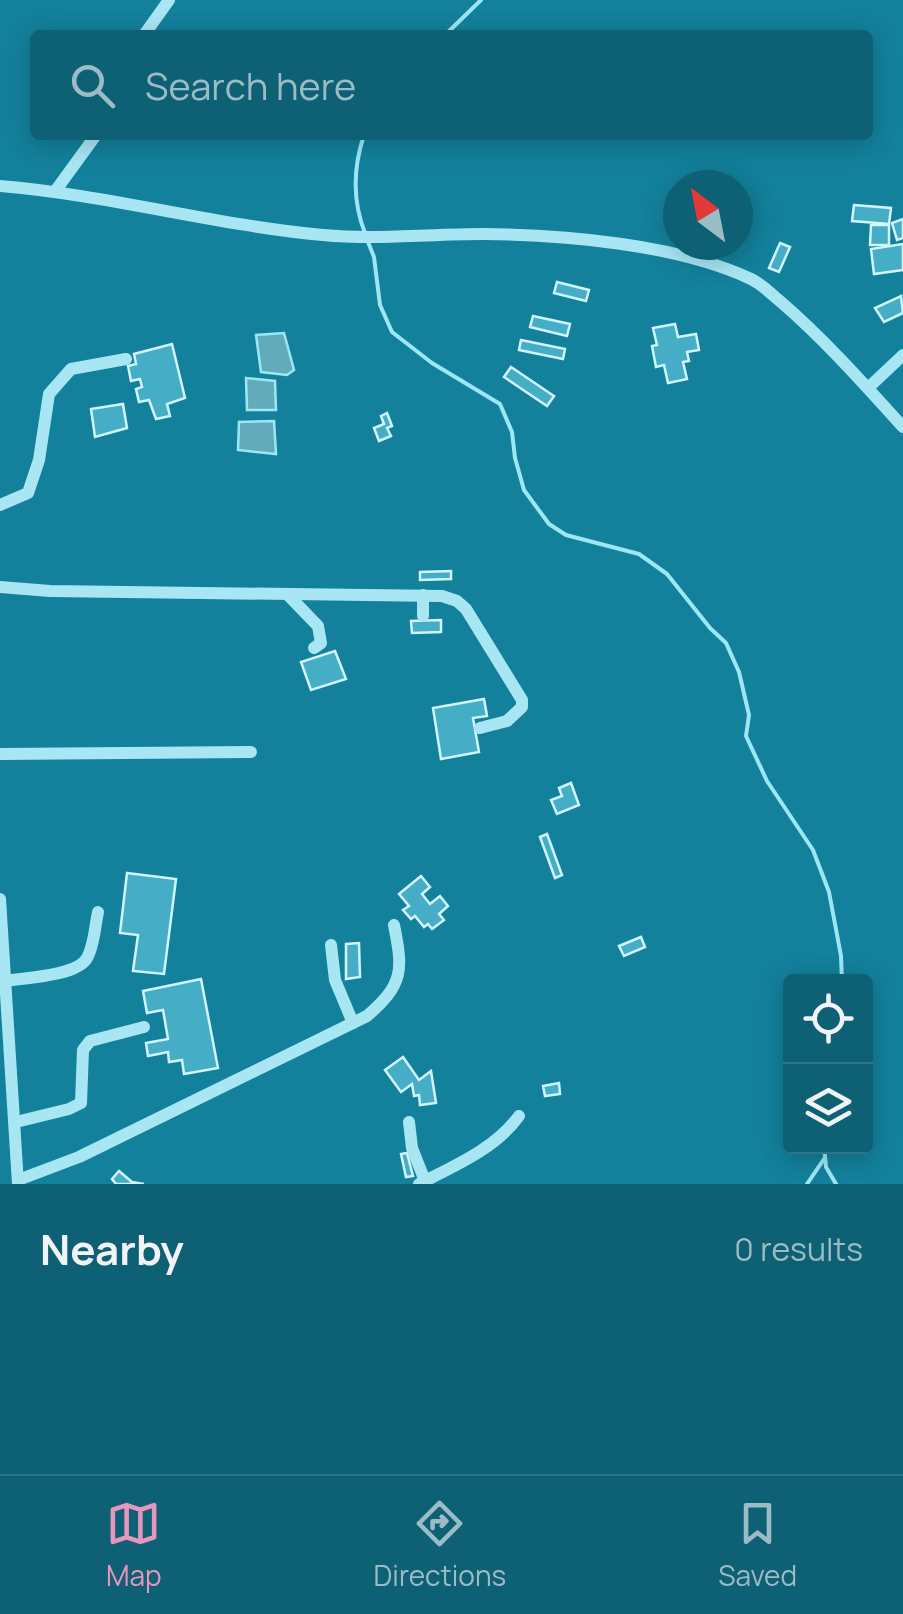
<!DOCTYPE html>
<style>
body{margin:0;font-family:Manrope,sans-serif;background:#17667a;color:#f1f3f6}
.controls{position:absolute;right:30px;bottom:30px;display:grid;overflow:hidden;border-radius:10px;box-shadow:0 5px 25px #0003}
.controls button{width:90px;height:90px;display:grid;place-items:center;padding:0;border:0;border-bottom:2px solid #2e7587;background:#0e6075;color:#f1f3f6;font:50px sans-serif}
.compass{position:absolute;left:663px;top:170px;width:90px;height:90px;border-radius:50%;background:#0e6075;box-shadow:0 5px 25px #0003;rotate:328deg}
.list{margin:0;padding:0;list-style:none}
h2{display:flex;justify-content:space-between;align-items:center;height:130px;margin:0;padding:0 40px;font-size:42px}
h2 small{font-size:32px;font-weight:400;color:#9bbbc5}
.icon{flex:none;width:55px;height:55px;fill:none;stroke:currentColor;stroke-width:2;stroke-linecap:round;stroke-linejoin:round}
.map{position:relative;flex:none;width:903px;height:1184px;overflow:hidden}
.search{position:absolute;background:#0e6075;box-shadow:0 5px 25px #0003;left:30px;right:30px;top:30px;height:110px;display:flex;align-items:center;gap:25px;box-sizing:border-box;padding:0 35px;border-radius:10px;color:#9bbbc5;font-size:38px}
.sheet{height:290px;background:#0e6075}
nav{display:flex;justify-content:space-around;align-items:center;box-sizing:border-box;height:140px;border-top:2px solid #2e7587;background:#0e6075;font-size:28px;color:#9bbbc5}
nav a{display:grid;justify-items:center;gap:5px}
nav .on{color:#e797bd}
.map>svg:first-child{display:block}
</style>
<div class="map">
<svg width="903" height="1184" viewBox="0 0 903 1184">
<rect width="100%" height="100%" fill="#13809c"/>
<g fill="#63aabb" stroke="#9be7f6" stroke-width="2.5">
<polygon points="284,333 294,370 287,375 261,372 256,335"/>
<polygon points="246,378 275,381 276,410 247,410"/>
<polygon points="274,421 276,454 238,450 239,422"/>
</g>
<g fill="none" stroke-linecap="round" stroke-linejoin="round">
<g stroke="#9be7f6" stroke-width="4">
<polyline points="445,35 481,0"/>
<path d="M364 135C353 168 352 200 365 233"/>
<polyline points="368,242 374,257 380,305 392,332 432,363 500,404 512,432 515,458 524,490 549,524 566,535 639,554 667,574 710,628 726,643 739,672 749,715 746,736 767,781 813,850 829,892 841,956 842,982"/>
<polyline points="824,1146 826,1167 836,1184"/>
<polyline points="807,1184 824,1159"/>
</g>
</g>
<g fill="#45adc6" stroke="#d1f5fd" stroke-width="2.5">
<polygon points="854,205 891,208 889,224 852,221"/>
<polygon points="903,219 903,238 897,240 892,223"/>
<polygon points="871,225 889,225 889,245 870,245"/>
<polygon points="780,243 790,247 779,272 769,268"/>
<polygon points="903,244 903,270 874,274 871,249"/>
<polygon points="557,282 589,290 586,301 554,293"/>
<polygon points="901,296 903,313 884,322 875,308"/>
<polygon points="533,316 570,324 567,336 530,327"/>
<polygon points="675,324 678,337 696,334 699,350 687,352 689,361 683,362 687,379 668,383 664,365 656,367 652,346 657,345 653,328"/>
<polygon points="521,340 565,349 563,359 519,350"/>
<polygon points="172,344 185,398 167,404 170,416 156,419 149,400 139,402 136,389 142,387 140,379 131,381 128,366 136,364 134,354"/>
<polygon points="511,367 554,396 547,406 504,377"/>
<polygon points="123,404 127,428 95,437 91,409"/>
<polygon points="387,413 392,426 387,428 391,436 379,441 374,428 384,424 381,416"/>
<polygon points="451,571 451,579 420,580 420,572"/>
<polygon points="441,620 441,632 412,633 411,621"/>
<polygon points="335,651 346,679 311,690 301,662"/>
<polygon points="484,699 487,716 473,718 479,752 441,759 433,708"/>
<polygon points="571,783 579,805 557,814 551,800 562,796 559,788"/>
<polygon points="547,834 562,875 555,878 540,837"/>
<polygon points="127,873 176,879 164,974 133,971 138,935 120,933"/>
<polygon points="421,876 430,887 422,894 430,904 440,896 448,906 439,914 444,920 432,929 428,924 424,927 415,916 411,919 403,910 409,906 399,894"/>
<polygon points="641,937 645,947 624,956 619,946"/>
<polygon points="359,943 360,977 346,979 346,944"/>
<polygon points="201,979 218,1068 184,1074 182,1060 169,1062 168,1052 148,1056 146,1043 168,1039 163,1010 147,1013 143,991"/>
<polygon points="403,1057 419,1080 431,1071 436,1103 420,1105 419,1095 414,1096 412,1084 401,1092 385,1070"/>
<polygon points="559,1083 560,1094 545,1096 543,1086"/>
<polygon points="407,1153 413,1176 406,1177 401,1154"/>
<polygon points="119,1171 132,1182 144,1184 116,1184 112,1179"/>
</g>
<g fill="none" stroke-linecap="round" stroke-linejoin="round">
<g stroke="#a8e6f4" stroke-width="12">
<polyline points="144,35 169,0"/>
<path d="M0 186C109 195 214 225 323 235 377 240 429 234 483 234 565 235 677 244 751 279 762 284 771 294 781 302 825 340 864 384 903 427"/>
<polyline points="56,190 96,135"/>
<polyline points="868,388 903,355"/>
<polyline points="0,505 28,493 39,460 49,394 71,369 126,359"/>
<polyline points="0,587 50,591 442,596 457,601 466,609 522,700 522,707 507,721 480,728"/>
<polyline points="288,595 318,626 321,643 314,648"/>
<polyline points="423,616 423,595"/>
<polyline points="0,754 251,752"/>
<polyline points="0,899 18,1184"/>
<polyline points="331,945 335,980 353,1023"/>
<path d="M5 981C24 978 77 976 87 958 94 946 95 926 98 912"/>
<polyline points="16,1122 69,1109 81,1103 83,1050 90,1041 144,1027"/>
<polyline points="409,1122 412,1148 425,1181"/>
<path d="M18 1180 79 1157 367 1016C404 984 403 970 394 925"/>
<path d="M419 1184C454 1166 495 1149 519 1116"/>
</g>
</g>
</svg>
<div class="controls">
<button><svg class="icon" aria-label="locate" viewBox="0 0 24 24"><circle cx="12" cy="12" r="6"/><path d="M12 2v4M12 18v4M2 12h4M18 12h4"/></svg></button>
<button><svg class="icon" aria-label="layers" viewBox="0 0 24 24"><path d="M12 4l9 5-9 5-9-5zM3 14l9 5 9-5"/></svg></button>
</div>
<svg class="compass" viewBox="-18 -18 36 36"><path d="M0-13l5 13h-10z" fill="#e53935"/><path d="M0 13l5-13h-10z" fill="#9bbbc5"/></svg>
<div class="search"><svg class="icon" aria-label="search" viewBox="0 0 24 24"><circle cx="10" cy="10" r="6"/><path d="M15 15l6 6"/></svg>Search here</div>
</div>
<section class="sheet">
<h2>Nearby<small>0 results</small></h2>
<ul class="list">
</ul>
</section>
<nav>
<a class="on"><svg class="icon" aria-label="map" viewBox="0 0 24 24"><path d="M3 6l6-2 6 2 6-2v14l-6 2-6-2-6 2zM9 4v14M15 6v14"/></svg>Map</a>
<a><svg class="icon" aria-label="directions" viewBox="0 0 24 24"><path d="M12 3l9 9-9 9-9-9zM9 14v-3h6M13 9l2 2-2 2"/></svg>Directions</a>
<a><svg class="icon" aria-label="saved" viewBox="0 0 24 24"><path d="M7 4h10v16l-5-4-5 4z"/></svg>Saved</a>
</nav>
